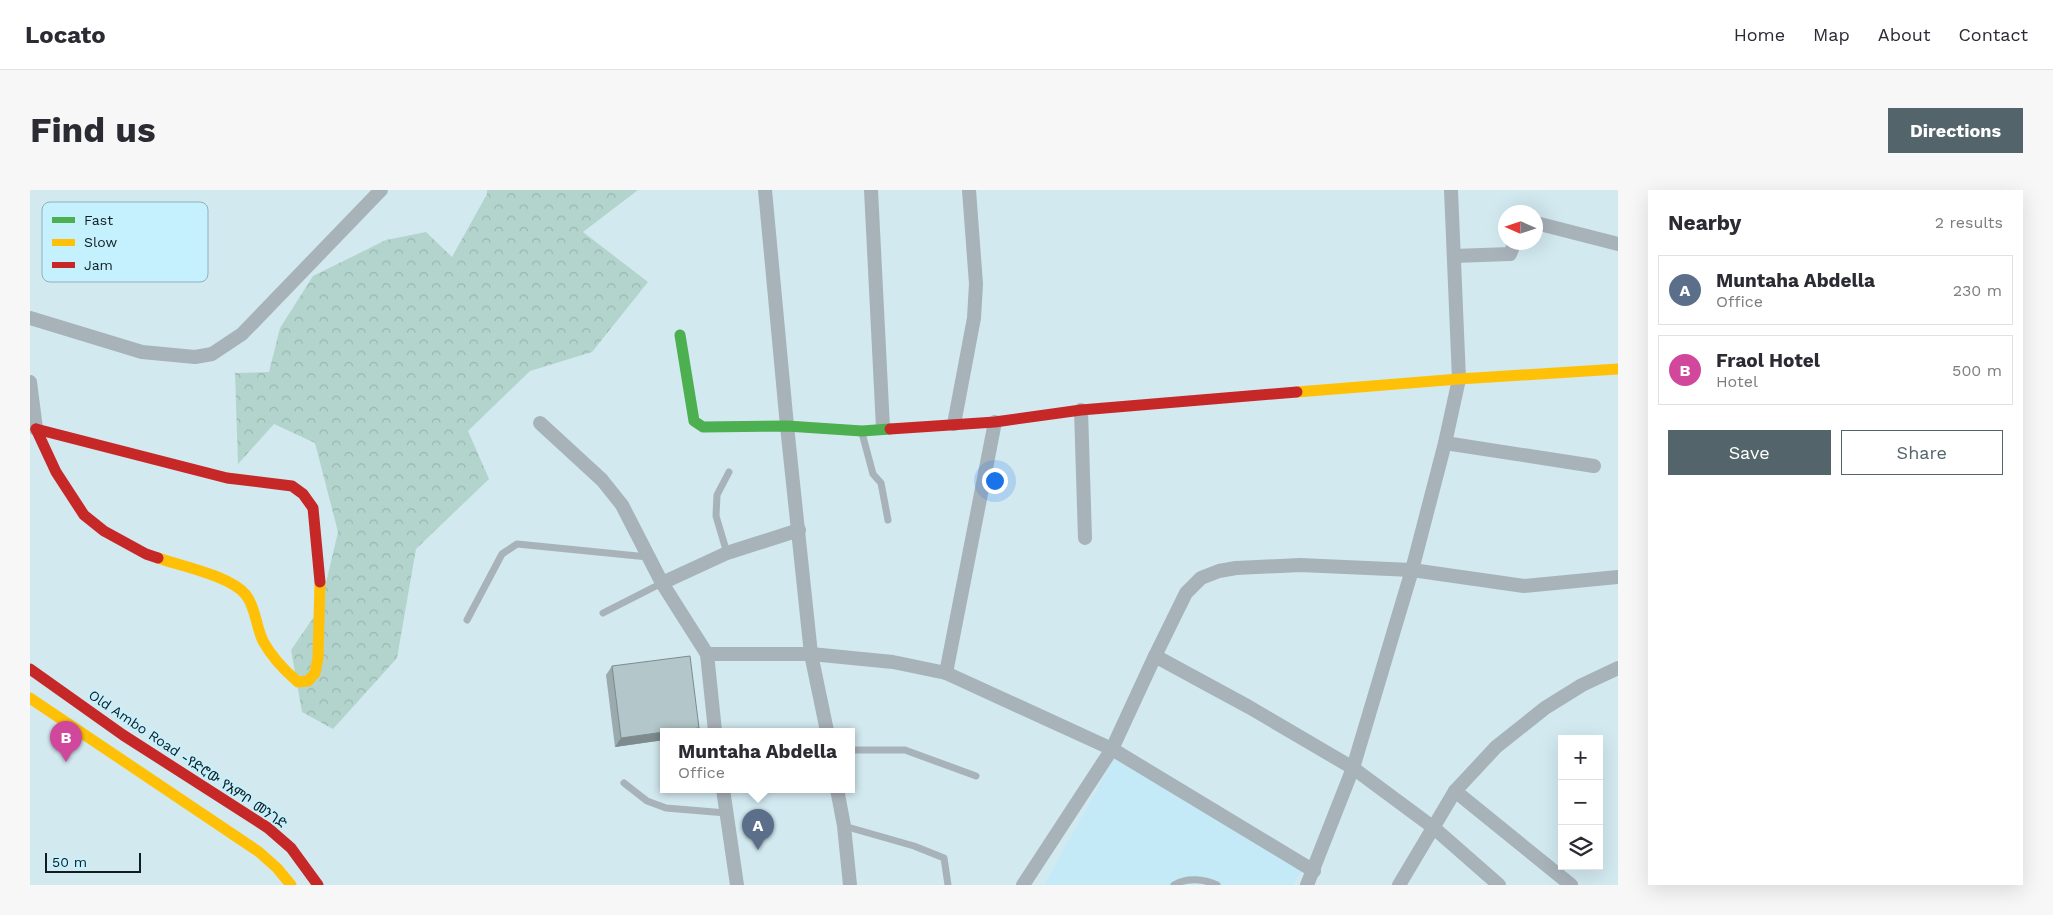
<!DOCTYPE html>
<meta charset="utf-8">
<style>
body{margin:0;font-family:"Work Sans","Noto Sans Ethiopic",sans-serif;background:#f7f7f7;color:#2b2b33}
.controls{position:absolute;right:15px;bottom:15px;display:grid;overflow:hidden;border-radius:0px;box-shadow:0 5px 20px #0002}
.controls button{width:45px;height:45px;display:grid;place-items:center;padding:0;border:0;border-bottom:1px solid #e1e1e2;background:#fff;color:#2b2b33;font:25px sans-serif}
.compass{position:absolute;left:1468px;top:15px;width:45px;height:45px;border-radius:50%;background:#fff;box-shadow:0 5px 20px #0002;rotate:273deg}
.scale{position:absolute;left:15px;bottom:12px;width:96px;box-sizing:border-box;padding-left:5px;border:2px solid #0e1e23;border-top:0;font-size:14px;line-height:18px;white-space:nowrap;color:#0e1e23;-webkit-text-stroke:4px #c5f0fd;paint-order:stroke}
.you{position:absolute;left:964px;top:290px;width:18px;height:18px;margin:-12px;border:4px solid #fff;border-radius:50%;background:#1a73e8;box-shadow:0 0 0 8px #1a73e833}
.badge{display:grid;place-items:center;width:32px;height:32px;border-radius:50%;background:#53656b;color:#fff;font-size:16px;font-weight:700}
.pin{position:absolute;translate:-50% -41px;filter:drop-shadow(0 1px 2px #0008)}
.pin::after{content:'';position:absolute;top:26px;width:18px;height:15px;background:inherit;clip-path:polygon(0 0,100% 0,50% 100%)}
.popup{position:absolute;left:630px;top:538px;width:195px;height:65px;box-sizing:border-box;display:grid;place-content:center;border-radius:0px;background:#fff;filter:drop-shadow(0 1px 4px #0005);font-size:16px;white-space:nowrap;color:#7c7c81}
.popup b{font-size:19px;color:#2b2b33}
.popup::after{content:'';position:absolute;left:50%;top:100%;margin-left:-10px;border:10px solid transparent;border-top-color:#fff}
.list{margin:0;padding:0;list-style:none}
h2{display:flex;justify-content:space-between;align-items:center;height:65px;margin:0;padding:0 20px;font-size:21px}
h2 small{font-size:16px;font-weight:400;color:#7c7c81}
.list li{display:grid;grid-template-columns:32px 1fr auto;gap:15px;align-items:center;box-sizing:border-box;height:70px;margin:0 10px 10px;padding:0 10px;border:1px solid #e1e1e2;border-radius:0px}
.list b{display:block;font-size:19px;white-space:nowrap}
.list p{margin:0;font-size:16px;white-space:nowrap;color:#7c7c81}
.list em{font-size:16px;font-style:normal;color:#7c7c81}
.actions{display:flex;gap:10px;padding:15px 20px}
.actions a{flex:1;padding:11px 0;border:1px solid #53656b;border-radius:0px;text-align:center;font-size:18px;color:#53656b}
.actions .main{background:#53656b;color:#fff}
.icon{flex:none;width:28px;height:28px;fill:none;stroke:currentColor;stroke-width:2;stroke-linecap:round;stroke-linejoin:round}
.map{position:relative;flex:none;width:1588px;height:695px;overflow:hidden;border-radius:0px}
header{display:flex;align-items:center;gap:30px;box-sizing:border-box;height:70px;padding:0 25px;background:#fff;border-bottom:1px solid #e1e1e2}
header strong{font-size:24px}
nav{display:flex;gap:28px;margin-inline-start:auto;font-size:18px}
.intro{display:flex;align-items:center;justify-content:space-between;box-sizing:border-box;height:120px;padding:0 30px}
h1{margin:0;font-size:35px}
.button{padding:12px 22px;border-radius:0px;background:#53656b;color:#fff;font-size:18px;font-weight:700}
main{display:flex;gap:30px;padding:0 30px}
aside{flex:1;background:#fff;border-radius:0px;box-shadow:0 5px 20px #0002}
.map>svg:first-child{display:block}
</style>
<header>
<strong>Locato</strong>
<nav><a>Home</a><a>Map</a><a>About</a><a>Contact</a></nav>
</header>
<div class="intro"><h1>Find us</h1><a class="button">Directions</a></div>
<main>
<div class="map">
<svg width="1588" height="695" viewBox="0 0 1588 695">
<defs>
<pattern id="forest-crowns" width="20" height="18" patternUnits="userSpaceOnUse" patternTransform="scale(1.25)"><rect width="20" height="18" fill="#b3d4cc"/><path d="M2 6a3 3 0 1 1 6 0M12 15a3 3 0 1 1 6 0" fill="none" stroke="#99b6af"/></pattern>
</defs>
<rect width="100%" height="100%" fill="#d2e9f0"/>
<polygon fill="#c3eaf6" points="1085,567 1272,679 1263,695 1014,695"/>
<polygon fill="url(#forest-crowns)" points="457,0 608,0 553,42 618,92 562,162 500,181 438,241 459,289 386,359 367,468 303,539 272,522 261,460 290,418 308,342 285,253 244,234 208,274 205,183 239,182 250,138 283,86 356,50 396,42 422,67 457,4"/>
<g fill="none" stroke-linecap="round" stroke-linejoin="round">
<g stroke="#a8b2b9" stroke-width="7">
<polyline points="832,243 843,284 851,293 858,330"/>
<polyline points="697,363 686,326 687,305 699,282"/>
<polyline points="573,423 632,393"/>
<polyline points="437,430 472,364 487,354 618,367"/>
<polyline points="822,560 875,560 946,586"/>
<polyline points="594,593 617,611 636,618 696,623"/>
<polyline points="814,636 884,656 914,668 918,695"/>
<path d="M1144 695C1157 687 1174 689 1187 695"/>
</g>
<g stroke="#a8b2b9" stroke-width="14">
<polyline points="735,0 757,236 781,464 797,541"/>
<polyline points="841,0 853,238"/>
<polyline points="1506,33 1588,54"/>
<polyline points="1424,66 1480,64 1485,52"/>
<polyline points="0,128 112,162 165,167 182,164 212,144 351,0"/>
<polyline points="0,192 6,239"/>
<polyline points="1051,220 1055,348"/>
<polyline points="510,233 572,290 592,315 632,393 677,464"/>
<polyline points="924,234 944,128 946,94 939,0"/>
<polyline points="1415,253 1564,276"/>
<polyline points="632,393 697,363 769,340"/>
<polyline points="1125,466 1219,517 1323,578 1404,638 1469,695"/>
<polyline points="916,483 965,232"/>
<polyline points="685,541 677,464 781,464 863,472 916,483 1082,559 1284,681"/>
<polyline points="693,599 707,695"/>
<polyline points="807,599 814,636 820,695"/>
<polyline points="1425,601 1541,695"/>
<polyline points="993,695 1082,559 1125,466 1156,403 1171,388 1189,381 1206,378 1270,375 1382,380 1494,396 1588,387"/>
<polyline points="1277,695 1323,578 1382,380 1415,253 1429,189 1421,0"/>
<polyline points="1369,695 1425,601 1466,557 1515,518 1552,495 1588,478"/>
</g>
<polyline stroke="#4caf50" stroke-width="11" points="650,145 664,231 673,237 757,236 832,241 860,239"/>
<g stroke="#ffc107" stroke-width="11">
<polyline points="1267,202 1429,189 1588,179"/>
<path d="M128 368C151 376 201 386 216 405 226 418 226 437 233 451 242 468 254 480 268 492L278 491 285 483 288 468 290 392"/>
<polyline points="0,508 229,662 247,678 261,695"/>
</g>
<g stroke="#c62828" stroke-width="11">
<polyline points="6,239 197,288 262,296 273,304 283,318 290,392"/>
<polyline points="6,239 26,282 54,325 74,341 116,364 128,368"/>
<polyline points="860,239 965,232 1051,220 1267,202"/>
<polyline points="0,479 93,545 238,638 261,658 288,695"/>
</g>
</g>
<polygon fill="#9aaaad" points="582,476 669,538 666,541 634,541 634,550 585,557 576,485"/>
<g fill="#7d8b8d">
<polygon points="669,538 666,541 642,541"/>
<polygon points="634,542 634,550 585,557 591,548"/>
</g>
<polygon fill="#b3c6c9" stroke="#7d8b8d" points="660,466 669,538 642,541 634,541 634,542 591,548 582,476"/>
<g text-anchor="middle" stroke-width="4" stroke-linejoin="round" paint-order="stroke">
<g font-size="14" fill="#0e1e23" stroke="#c5f0fd">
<text transform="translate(158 569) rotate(34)" y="5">Old Ambo Road -የድሮው የአምቦ መንገድ</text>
</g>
</g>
<rect x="12" y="12" width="166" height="80" rx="8" fill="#c5f0fd" stroke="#8eb1bc" stroke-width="1"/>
<rect x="22" y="27" width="23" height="6" fill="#4caf50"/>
<rect x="22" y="49" width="23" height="7" fill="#ffc107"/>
<rect x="22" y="72" width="23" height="6" fill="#c62828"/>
<g font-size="14" fill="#0e1e23">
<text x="54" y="35">Fast</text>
<text x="54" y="57">Slow</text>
<text x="54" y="80">Jam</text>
</g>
</svg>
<div class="controls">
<button>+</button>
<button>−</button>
<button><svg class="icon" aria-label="layers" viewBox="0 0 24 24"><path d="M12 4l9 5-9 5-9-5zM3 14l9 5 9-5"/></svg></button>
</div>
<svg class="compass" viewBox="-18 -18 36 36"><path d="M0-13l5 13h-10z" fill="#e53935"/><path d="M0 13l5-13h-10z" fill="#7c7c81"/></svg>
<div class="scale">50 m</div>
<div class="you"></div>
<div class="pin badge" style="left:728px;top:660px;background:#5c6f8a">A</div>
<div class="popup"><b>Muntaha Abdella</b>Office</div>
<div class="pin badge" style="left:36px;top:572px;background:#d1479c">B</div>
</div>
<aside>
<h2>Nearby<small>2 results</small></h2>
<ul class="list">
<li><span class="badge" style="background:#5c6f8a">A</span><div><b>Muntaha Abdella</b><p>Office</p></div><em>230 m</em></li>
<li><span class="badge" style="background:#d1479c">B</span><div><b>Fraol Hotel</b><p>Hotel</p></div><em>500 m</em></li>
</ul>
<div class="actions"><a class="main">Save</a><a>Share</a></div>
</aside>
</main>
